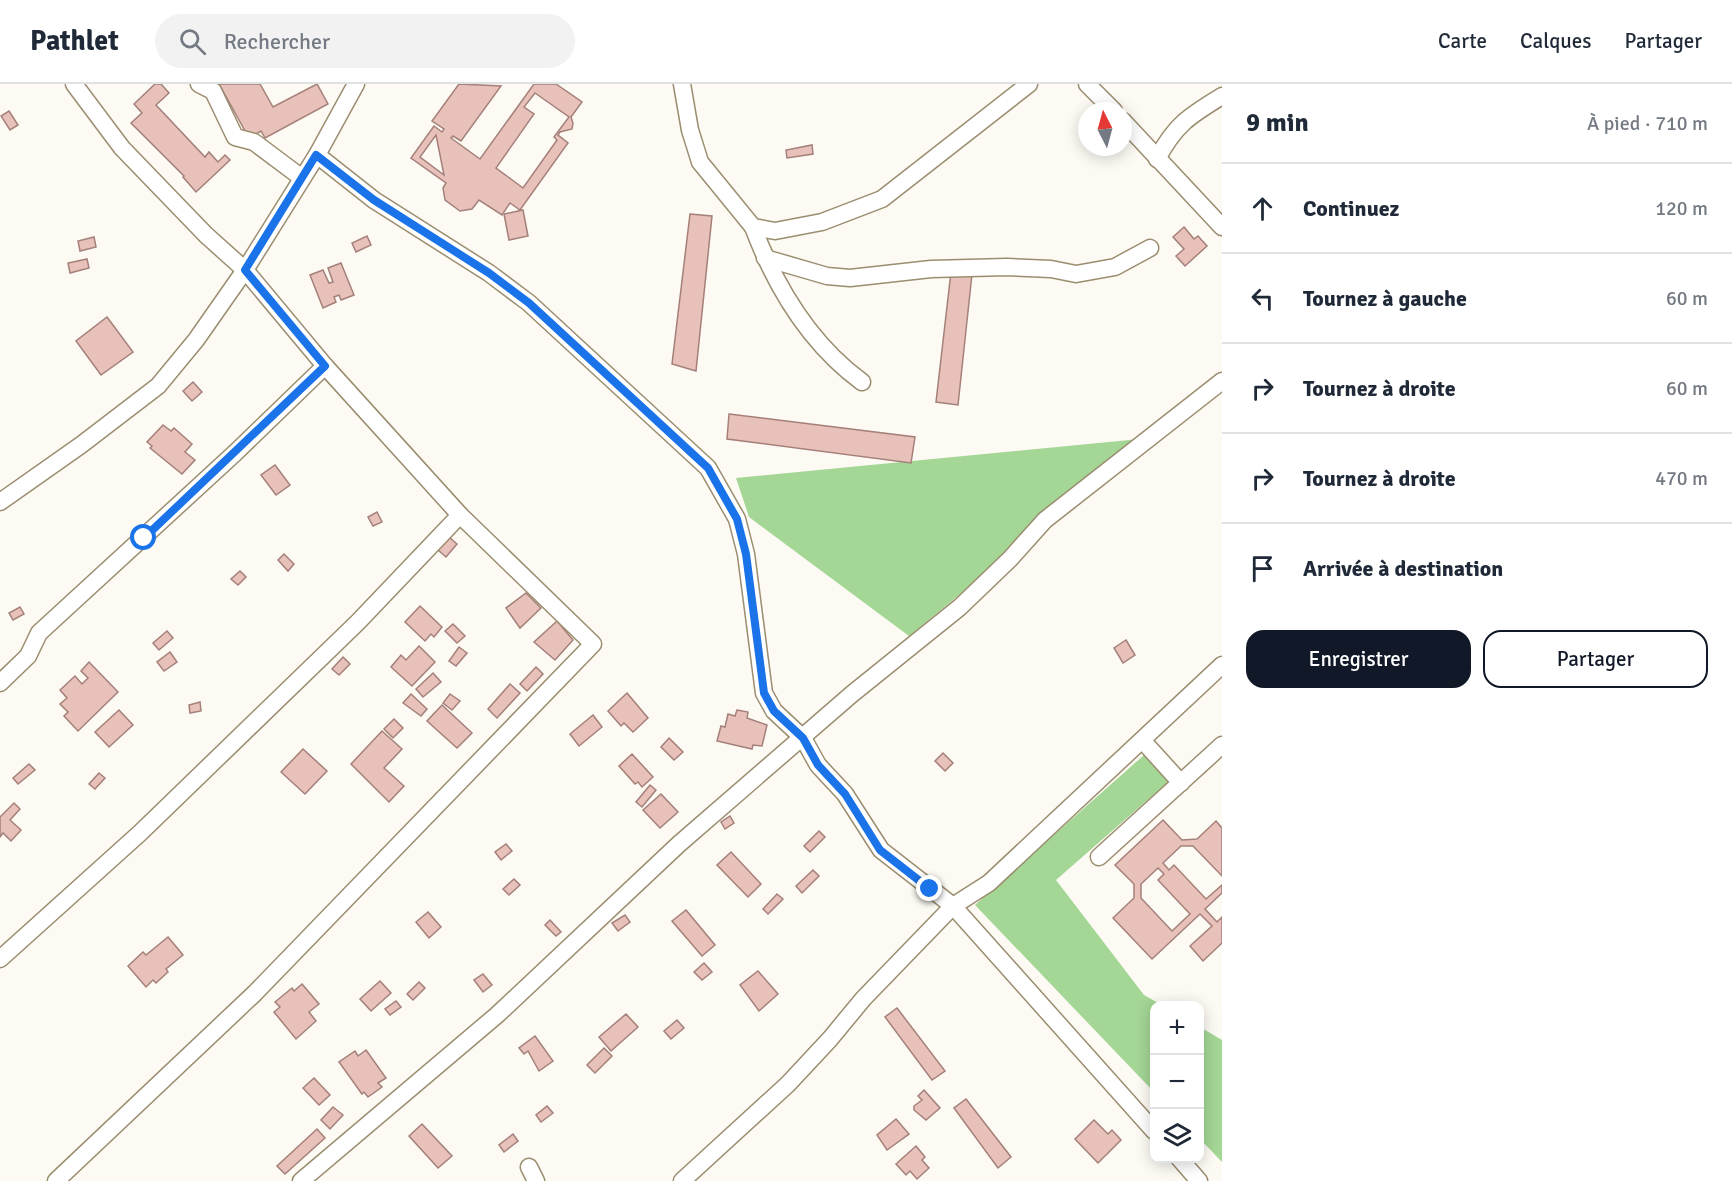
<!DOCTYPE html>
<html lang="fr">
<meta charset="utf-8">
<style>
body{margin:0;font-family:Signika,sans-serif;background:#f2f2f3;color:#1f2937}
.controls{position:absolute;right:18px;bottom:18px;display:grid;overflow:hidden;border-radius:12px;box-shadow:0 3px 15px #0003}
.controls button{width:54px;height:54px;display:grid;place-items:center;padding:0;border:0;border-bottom:2px solid #e0e1e3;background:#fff;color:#1f2937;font:30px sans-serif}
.compass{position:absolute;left:1078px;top:18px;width:54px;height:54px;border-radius:50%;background:#fff;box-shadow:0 3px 15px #0003;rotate:354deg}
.stop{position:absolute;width:18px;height:18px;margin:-14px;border:4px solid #1a73e8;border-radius:50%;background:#fff}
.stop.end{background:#1a73e8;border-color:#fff;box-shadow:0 2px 6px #0008}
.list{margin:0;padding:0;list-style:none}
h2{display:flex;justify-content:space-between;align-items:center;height:78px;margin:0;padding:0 24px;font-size:26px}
h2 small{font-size:20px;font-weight:400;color:#747a83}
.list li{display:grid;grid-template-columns:39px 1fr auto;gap:18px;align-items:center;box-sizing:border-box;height:90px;padding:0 24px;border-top:2px solid #e0e1e3}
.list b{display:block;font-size:22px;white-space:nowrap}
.list em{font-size:20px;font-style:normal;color:#747a83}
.actions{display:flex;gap:12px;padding:18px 24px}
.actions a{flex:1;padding:14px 0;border:2px solid #111827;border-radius:18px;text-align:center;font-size:21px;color:#111827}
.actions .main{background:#111827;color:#fff}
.icon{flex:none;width:33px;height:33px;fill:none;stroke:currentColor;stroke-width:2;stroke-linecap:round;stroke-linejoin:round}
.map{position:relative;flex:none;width:1222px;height:1097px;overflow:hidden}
header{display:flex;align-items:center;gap:36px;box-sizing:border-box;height:84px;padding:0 30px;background:#fff;border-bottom:2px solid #e0e1e3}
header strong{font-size:28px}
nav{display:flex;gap:33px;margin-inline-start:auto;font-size:21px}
.search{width:420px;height:54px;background:#f2f2f3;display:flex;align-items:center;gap:15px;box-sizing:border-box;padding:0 21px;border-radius:33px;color:#747a83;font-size:22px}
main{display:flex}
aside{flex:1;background:#fff}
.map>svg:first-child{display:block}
</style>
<header>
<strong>Pathlet</strong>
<div class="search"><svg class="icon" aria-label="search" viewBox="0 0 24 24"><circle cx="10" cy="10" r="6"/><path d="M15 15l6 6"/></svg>Rechercher</div>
<nav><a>Carte</a><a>Calques</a><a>Partager</a></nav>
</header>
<main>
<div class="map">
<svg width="1222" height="1097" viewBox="0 0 1222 1097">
<rect width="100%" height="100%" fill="#fcfaf3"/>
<g fill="#a4d695">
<polygon points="1150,354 909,552 749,433 736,394"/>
<polygon points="1144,671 1168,698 1056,796 1144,911 1162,921 1154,922 1154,1008 975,821"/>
<polygon points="1200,943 1222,956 1222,1078 1200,1055"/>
</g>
<g fill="#e8c1ba" stroke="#a4807a" stroke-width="1.5" fill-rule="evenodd">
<polygon points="155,0 161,0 169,9 156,21 205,73 209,68 218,78 225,71 230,76 196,108 183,93 184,92 131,39 142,29 134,20"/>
<polygon points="219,0 260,0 273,23 317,0 328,20 265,54 261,47 249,54"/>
<path d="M459 0 501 2 461 57 453 52 451 54 480 75 534 0H556L582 18 571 33 573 39 572 45 560 48 558 51 568 59 520 126 510 119 502 131 479 116 472 125 460 127 445 116 443 104 446 99 411 74 434 42 442 48 444 45 432 37ZM535 9 569 33 554 53 557 56 523 104 496 84 534 30 524 23ZM436 51 444 91 420 73Z"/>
<polygon points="9,27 18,41 10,46 1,32"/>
<polygon points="812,61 813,70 787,74 786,66"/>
<polygon points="523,126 528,152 509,156 504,130"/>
<polygon points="690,130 712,132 696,287 672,280"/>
<polygon points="1184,143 1194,155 1198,152 1207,162 1185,182 1176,172 1184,165 1173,153"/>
<polygon points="367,152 371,161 356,168 352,159"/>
<polygon points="94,153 96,163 80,167 78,157"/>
<polygon points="87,175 89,184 70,189 68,179"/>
<polygon points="341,179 354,211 341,216 339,211 334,213 336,218 323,224 310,191 323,186 329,199 333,198 328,184"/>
<polygon points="951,188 972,190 958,321 936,318"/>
<polygon points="107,233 133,268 101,291 76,257"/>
<polygon points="193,298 202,308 192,317 183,307"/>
<polygon points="729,330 915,353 911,379 727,355"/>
<polygon points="163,341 171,347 174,344 192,360 185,368 195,376 182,390 150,364 152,362 147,358"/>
<polygon points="275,381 290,401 276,411 261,391"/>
<polygon points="377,428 382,438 373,442 368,433"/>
<polygon points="449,453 457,460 446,473 438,466"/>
<polygon points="284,470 294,480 288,487 278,476"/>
<polygon points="240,487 246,493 238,501 231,495"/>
<polygon points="526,509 541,524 520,544 506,524"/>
<polygon points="420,522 442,543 434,553 431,550 425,557 405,538"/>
<polygon points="20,523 24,530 13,536 9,529"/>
<polygon points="557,537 573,556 555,576 534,558"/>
<polygon points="453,540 465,552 457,559 445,547"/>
<polygon points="167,547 173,554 159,566 153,559"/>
<polygon points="1126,556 1135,571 1123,579 1114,564"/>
<polygon points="419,562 435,578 412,602 391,583 401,571 406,576"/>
<polygon points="459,563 467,569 456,582 449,577"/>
<polygon points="170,568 177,578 164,587 157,578"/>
<polygon points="343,573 350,580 339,591 332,585"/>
<polygon points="89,578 118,608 78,647 64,632 68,628 60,620 67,614 60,606 75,592 82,600 88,594 81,587"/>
<polygon points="536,583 543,590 527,607 520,600"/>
<polygon points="433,589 441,598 423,613 416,605"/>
<polygon points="510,600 520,609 497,634 488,625"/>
<polygon points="627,609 648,634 633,648 624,639 621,642 608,627"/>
<polygon points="411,610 427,625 421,632 403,619"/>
<polygon points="450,610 460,617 452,626 443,619"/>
<polygon points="200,618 201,627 190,629 189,621"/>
<polygon points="442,621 472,649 457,664 427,637"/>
<polygon points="119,626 133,641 109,663 95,648"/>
<polygon points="737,626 748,628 747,634 767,641 762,662 753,661 752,665 717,657 721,642 725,643 728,630 735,632"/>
<polygon points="593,631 602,643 579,662 570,650"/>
<polygon points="394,635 403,644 393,654 384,645"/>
<polygon points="382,647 402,665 384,684 404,702 389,718 351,680"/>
<polygon points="669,654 683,668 674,676 661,663"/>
<polygon points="303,665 327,687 305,710 281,688"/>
<polygon points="943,669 953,679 945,687 935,677"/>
<polygon points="632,670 653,693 642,703 638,698 635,700 619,682"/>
<polygon points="29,680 35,686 18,700 13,694"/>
<polygon points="99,689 105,694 95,705 89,700"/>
<polygon points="650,701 656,706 642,723 636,718"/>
<polygon points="661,710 678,728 660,744 643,726"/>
<polygon points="14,719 20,725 10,736 21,746 11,757 3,749 0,753 0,733"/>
<polygon points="730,732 734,739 725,745 721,738"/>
<path d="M1163 736 1182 756 1197 755 1216 737 1222 744V792L1193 762H1181L1163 779 1169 786 1174 781 1206 815 1222 801V809L1205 825 1217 838 1222 833V859L1203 877 1190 862 1212 842 1200 830 1152 875 1113 834 1134 814V800L1115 781ZM1158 784 1164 790 1158 796 1190 830 1172 847 1141 814V800Z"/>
<polygon points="819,747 825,753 810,768 804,762"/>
<polygon points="506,760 512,767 501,776 495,768"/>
<polygon points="731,768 761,800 748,813 717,781"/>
<polygon points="813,786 819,792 802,809 796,802"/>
<polygon points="514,795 520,801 509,811 503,805"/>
<polygon points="777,810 783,815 768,830 763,825"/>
<polygon points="686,826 715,861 702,872 672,837"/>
<polygon points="428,828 441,843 429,854 416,838"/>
<polygon points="625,831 630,838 618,847 612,839"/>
<polygon points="550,836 561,848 556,852 545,841"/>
<polygon points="168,853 183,871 166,885 168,888 156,899 153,896 146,903 128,882 143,868 146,871"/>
<polygon points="704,879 712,888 702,896 694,888"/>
<polygon points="758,887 778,910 759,927 740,901"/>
<polygon points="483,890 492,901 483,908 474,896"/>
<polygon points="380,897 391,909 371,927 360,915"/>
<polygon points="419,898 425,904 413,916 407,910"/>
<polygon points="302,900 319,920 309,928 316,937 296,955 274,928 280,923 275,918 292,904 294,907"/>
<polygon points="396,917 401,923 390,931 385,925"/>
<polygon points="897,924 945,987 932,996 885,933"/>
<polygon points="626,930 638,943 611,967 599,953"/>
<polygon points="677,936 684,944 671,955 664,947"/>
<polygon points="535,952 553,977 539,987 528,967 524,970 519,964"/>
<polygon points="604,964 612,972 595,989 587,981"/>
<polygon points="366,966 386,994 378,999 382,1003 368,1013 364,1008 362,1010 339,978 355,967 358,972"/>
<polygon points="314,994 330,1011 319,1021 303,1004"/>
<polygon points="924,1006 940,1024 926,1036 914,1026 914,1022 922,1016 918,1012"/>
<polygon points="966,1015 1011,1073 998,1084 954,1024"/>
<polygon points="547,1022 553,1029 541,1038 536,1031"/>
<polygon points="333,1023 343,1031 330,1045 321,1036"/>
<polygon points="896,1035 909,1050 887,1066 877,1051"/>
<polygon points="1094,1036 1108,1050 1112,1046 1121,1056 1098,1079 1075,1055"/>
<polygon points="422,1040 452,1072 438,1084 409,1052"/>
<polygon points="317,1045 325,1054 285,1090 277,1082"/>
<polygon points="513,1050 518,1057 504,1068 499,1061"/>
<polygon points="916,1062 925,1073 922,1076 929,1084 917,1095 910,1087 906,1091 896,1080"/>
</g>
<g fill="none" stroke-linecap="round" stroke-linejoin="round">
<g stroke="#9b8d6f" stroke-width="19">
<g id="minor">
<polyline points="199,0 213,7 235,53 254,58 302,94"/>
<polyline points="356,0 317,71 374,116 489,189 529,219 708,384 737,435 746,470 764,609 774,627 803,654 818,681 845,710 881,766 953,822 1154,1047"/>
<polyline points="682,0 690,46 700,78 753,143 775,147 822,138 882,115 1029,0"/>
<polyline points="1087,0 1114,27"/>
<polyline points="1123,37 1222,143"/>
<path d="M1157 75C1175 41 1189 32 1222 12"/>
<path d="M753 143C776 204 809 259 862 298"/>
<polyline points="765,174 827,192 850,194 931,185 1007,183 1051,185 1076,190 1115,183 1150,164"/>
<polyline points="0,418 81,361 158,302 196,256 245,186 317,71"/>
<polyline points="0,599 28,572 39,549 235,369 325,282"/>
<polyline points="1143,657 1181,699"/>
<polyline points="1099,773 1222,661"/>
<polyline points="0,875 140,749 358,538 460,431"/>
<polyline points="1179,1074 1199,1097"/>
<polyline points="529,1083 536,1097"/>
<polyline points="56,1097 255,909 593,560 460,431 325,282 245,186 206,151 122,64 74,0"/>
<polyline points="301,1097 497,931 679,760 852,610 960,523 1010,475 1045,436 1222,297"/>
<polyline points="682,1097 788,1000 830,955 863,915 953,822 989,799 1222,581"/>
</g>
</g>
<use href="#minor" stroke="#fff" stroke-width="16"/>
</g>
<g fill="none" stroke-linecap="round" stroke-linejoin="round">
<polyline stroke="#1a73e8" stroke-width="8" points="144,454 325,282 245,186 316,71 374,116 489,189 529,219 708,384 737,435 746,470 764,609 774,627 803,654 818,681 845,710 880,766 930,805"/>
</g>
</svg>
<div class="controls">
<button>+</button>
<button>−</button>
<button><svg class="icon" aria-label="layers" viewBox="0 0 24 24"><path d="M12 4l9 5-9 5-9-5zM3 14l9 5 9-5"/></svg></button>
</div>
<svg class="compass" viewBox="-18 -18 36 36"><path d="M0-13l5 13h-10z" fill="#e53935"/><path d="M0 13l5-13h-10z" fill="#747a83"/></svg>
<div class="stop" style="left:144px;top:454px"></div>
<div class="stop end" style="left:930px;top:805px"></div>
</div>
<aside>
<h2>9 min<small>À pied · 710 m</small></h2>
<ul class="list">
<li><svg class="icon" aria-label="ahead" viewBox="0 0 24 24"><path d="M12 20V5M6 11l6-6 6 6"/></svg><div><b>Continuez</b></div><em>120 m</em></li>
<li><svg class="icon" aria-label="left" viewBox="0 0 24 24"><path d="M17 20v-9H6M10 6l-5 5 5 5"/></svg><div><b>Tournez à gauche</b></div><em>60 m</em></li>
<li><svg class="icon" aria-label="right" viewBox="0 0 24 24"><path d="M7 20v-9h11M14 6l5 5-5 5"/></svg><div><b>Tournez à droite</b></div><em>60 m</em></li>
<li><svg class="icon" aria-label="right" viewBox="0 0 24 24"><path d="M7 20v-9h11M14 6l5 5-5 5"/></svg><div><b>Tournez à droite</b></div><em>470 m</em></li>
<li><svg class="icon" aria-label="arrive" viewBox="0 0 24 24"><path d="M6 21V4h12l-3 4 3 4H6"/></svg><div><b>Arrivée à destination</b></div></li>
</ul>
<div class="actions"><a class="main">Enregistrer</a><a>Partager</a></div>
</aside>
</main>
